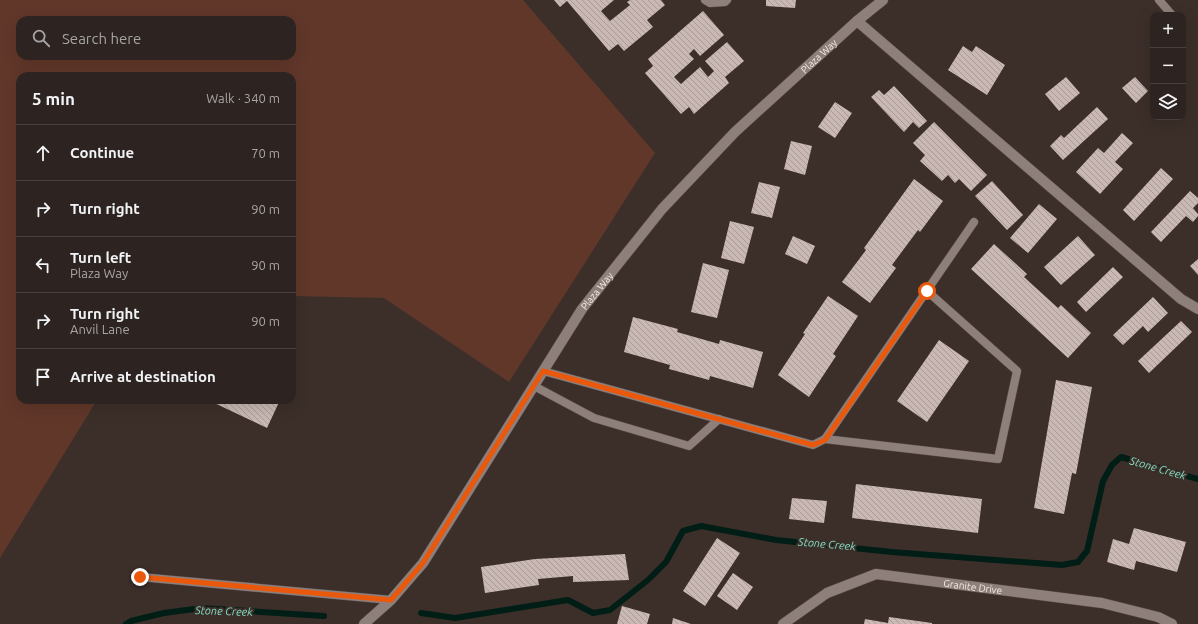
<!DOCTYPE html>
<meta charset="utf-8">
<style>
body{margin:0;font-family:Ubuntu,sans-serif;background:#352b29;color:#f1f3f6}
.controls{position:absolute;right:12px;top:12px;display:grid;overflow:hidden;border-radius:8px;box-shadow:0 4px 16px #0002}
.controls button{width:36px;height:36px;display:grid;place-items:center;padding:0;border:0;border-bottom:1px solid #48403e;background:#2d2320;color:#f1f3f6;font:20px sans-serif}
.stop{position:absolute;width:12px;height:12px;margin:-9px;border:3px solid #ea580c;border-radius:50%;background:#fff}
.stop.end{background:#ea580c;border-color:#fff;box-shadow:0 1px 4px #0008}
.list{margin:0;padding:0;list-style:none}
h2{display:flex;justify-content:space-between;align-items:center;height:52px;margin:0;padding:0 16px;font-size:17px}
h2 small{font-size:13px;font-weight:400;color:#a7a4a5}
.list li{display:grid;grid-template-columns:26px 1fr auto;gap:12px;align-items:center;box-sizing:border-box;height:56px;padding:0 16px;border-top:1px solid #48403e}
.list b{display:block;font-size:15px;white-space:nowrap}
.list p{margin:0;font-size:13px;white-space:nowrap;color:#a7a4a5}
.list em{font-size:13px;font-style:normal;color:#a7a4a5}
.icon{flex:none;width:22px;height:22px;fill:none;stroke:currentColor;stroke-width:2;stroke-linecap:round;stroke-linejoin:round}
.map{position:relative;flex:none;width:1198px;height:624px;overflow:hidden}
.search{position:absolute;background:#2d2320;box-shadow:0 4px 16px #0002;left:16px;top:16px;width:280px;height:44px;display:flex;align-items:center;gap:10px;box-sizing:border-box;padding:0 14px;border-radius:12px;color:#a7a4a5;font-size:15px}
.panel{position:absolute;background:#2d2320;box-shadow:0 4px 16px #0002;left:16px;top:72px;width:280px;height:332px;border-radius:12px}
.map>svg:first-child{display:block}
</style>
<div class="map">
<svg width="1198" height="624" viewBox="0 0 1198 624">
<defs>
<pattern id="building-back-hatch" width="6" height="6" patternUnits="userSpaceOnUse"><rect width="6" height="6" fill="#c9b8b3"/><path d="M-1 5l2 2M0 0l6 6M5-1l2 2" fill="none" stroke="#a99c98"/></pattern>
</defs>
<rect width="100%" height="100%" fill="#3c2f2a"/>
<path fill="#61372a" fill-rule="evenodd" d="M0 0H523L655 153 509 382 384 298 292 296V76H20V400H97L0 558ZM20 20H292V56H20Z"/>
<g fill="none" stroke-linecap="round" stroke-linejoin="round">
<g stroke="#001e16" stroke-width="6">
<polyline points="421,613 455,618 568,600 593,613 610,610 648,580 666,562 683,531 701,526 776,540 892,552 1062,565 1078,562 1087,551 1103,481 1112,465 1121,457 1198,479"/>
<polyline points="126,624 131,621 164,613 202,608 324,616"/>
</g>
</g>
<g fill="url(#building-back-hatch)">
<polygon points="554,0 614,0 601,11 610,21 630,5 627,2 630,0 661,0 665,5 647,20 653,27 624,51 618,44 609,51 567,1 560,7"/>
<polygon points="766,0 796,0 795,8 766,6"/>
<polygon points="703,11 724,35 700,56 694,49 689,54 694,59 674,77 681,84 700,67 708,77 714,71 705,61 727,42 744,61 725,77 729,83 694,114 689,107 681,114 645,73 653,66 648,59"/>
<polygon points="963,46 972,52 976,46 1005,65 987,95 948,70"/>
<polygon points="1066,77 1080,93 1059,111 1045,94"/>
<polygon points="1135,77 1148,91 1136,103 1122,88"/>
<polygon points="894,86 927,121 919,128 913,122 904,132 871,97 879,90 884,95"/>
<polygon points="835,102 852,113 835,138 818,127"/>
<polygon points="1097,107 1108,119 1063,160 1050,146 1061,135 1064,138"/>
<polygon points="934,122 987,175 971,191 959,179 955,183 948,175 942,181 920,161 925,155 913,143"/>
<polygon points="1122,133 1133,143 1115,162 1123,169 1100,194 1076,172 1098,148 1104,153"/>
<polygon points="791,141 812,146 805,175 784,169"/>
<polygon points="1161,168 1173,179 1134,221 1123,210"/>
<polygon points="914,179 943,201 920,232 918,230 892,265 896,268 870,303 842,282 866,250 864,248"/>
<polygon points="992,181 1023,215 1007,230 975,196"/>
<polygon points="759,182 780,187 772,218 751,213"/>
<polygon points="1190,191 1198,198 1198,203 1193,208 1198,214 1198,216 1193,222 1186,216 1161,242 1151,232"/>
<polygon points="1039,204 1057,219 1028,253 1010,238"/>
<polygon points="730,221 754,227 744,264 721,258"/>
<polygon points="793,236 815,246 807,264 785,254"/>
<polygon points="1078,236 1095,255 1061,285 1044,267"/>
<polygon points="994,244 1027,274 1024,277 1058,308 1061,305 1091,333 1068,358 971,269"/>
<polygon points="1198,259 1198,275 1190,266"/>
<polygon points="703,263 729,270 717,318 691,312"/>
<polygon points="1113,267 1123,277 1086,312 1077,302"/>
<polygon points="828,296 858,316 833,354 836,356 809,397 778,375 805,334 803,333"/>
<polygon points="1153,297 1168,313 1148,332 1143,326 1123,345 1113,335"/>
<polygon points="633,317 678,329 677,332 719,344 720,340 763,352 753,388 710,376 709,380 669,369 670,365 624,352"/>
<polygon points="1181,321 1192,332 1149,373 1138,361"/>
<polygon points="939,340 969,361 927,422 897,401"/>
<polygon points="1056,380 1092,387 1076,474 1072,473 1064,514 1034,508"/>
<polygon points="208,400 280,400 267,428"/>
<polygon points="856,484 982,499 978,533 852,518"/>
<polygon points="792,498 827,501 824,523 789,519"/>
<polygon points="1134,528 1186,542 1177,572 1136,561 1134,570 1107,562 1113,539 1129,544"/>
<polygon points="717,538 740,553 705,606 683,591"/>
<polygon points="625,554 629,580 573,582 573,576 538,579 539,585 485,593 481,567 535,559"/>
<polygon points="733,573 753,587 737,610 717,596"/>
<polygon points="622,606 650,614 647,624 617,624"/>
<polygon points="889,617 932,623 932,624 864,624 865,619 888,623"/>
<polygon points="673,618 691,624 672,624"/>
</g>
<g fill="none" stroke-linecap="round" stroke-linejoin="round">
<g stroke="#594e4a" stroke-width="9">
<g id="lane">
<polyline points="705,0 710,3 725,2 727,0"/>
<polyline points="1159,0 1172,15"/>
<polyline points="543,371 813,445 825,439 974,222"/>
<polyline points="534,386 594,418 689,446 719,419"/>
<polyline points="825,439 998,459 1017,371 927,291"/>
<polyline points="140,577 391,600"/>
</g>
</g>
<g stroke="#594e4a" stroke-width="11">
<g id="street">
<polyline points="857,21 1181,299 1198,309"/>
<path id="s1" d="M783 624 827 593 876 574 1102 603 1158 617 1172 624"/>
</g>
</g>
<g stroke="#594e4a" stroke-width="11">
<g id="secondary">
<path id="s2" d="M364 624 391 600 423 563 582 309 662 209 735 132 857 21 883 0"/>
</g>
</g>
<use href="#lane" stroke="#8f7f7a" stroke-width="8"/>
<use href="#street" stroke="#8f7f7a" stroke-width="10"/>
<use href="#secondary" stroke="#8f7f7a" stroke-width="10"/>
</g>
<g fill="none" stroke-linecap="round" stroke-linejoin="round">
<polyline stroke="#ea580c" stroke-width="5" points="140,577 391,600 423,563 543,371 813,445 825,440 927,291"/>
</g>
<g text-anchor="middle" stroke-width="4" stroke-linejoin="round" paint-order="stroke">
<g font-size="10" fill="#f2e9e6" stroke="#3c2f2a">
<text dy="4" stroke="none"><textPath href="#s2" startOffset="732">Plaza Way</textPath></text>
<text dy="4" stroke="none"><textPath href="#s2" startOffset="408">Plaza Way</textPath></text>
<text dy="4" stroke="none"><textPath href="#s1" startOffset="204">Granite Drive</textPath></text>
</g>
<g font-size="11" font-style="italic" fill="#82dfc3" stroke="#3c2f2a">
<text transform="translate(1158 468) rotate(16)" y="4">Stone Creek</text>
<text transform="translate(827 544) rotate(5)" y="4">Stone Creek</text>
<text transform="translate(224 611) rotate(2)" y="4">Stone Creek</text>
</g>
</g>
</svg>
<div class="controls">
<button>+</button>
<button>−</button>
<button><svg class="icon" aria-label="layers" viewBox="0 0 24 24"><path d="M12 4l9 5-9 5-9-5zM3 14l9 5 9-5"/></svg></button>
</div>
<div class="stop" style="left:927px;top:291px"></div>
<div class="stop end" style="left:140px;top:577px"></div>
<div class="search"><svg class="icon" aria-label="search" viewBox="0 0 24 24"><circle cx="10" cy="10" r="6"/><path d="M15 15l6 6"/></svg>Search here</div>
<section class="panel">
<h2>5 min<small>Walk · 340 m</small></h2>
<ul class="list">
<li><svg class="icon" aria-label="ahead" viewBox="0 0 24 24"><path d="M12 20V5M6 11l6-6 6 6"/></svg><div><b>Continue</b></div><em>70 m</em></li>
<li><svg class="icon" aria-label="right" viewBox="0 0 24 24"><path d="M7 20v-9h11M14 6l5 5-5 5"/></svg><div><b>Turn right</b></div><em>90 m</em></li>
<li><svg class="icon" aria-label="left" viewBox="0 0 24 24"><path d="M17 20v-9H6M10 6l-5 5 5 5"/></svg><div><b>Turn left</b><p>Plaza Way</p></div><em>90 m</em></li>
<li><svg class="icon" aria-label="right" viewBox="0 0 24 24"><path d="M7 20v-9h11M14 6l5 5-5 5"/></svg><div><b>Turn right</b><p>Anvil Lane</p></div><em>90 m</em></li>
<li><svg class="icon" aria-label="arrive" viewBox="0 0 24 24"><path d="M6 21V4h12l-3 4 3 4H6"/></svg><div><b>Arrive at destination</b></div></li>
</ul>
</section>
</div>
